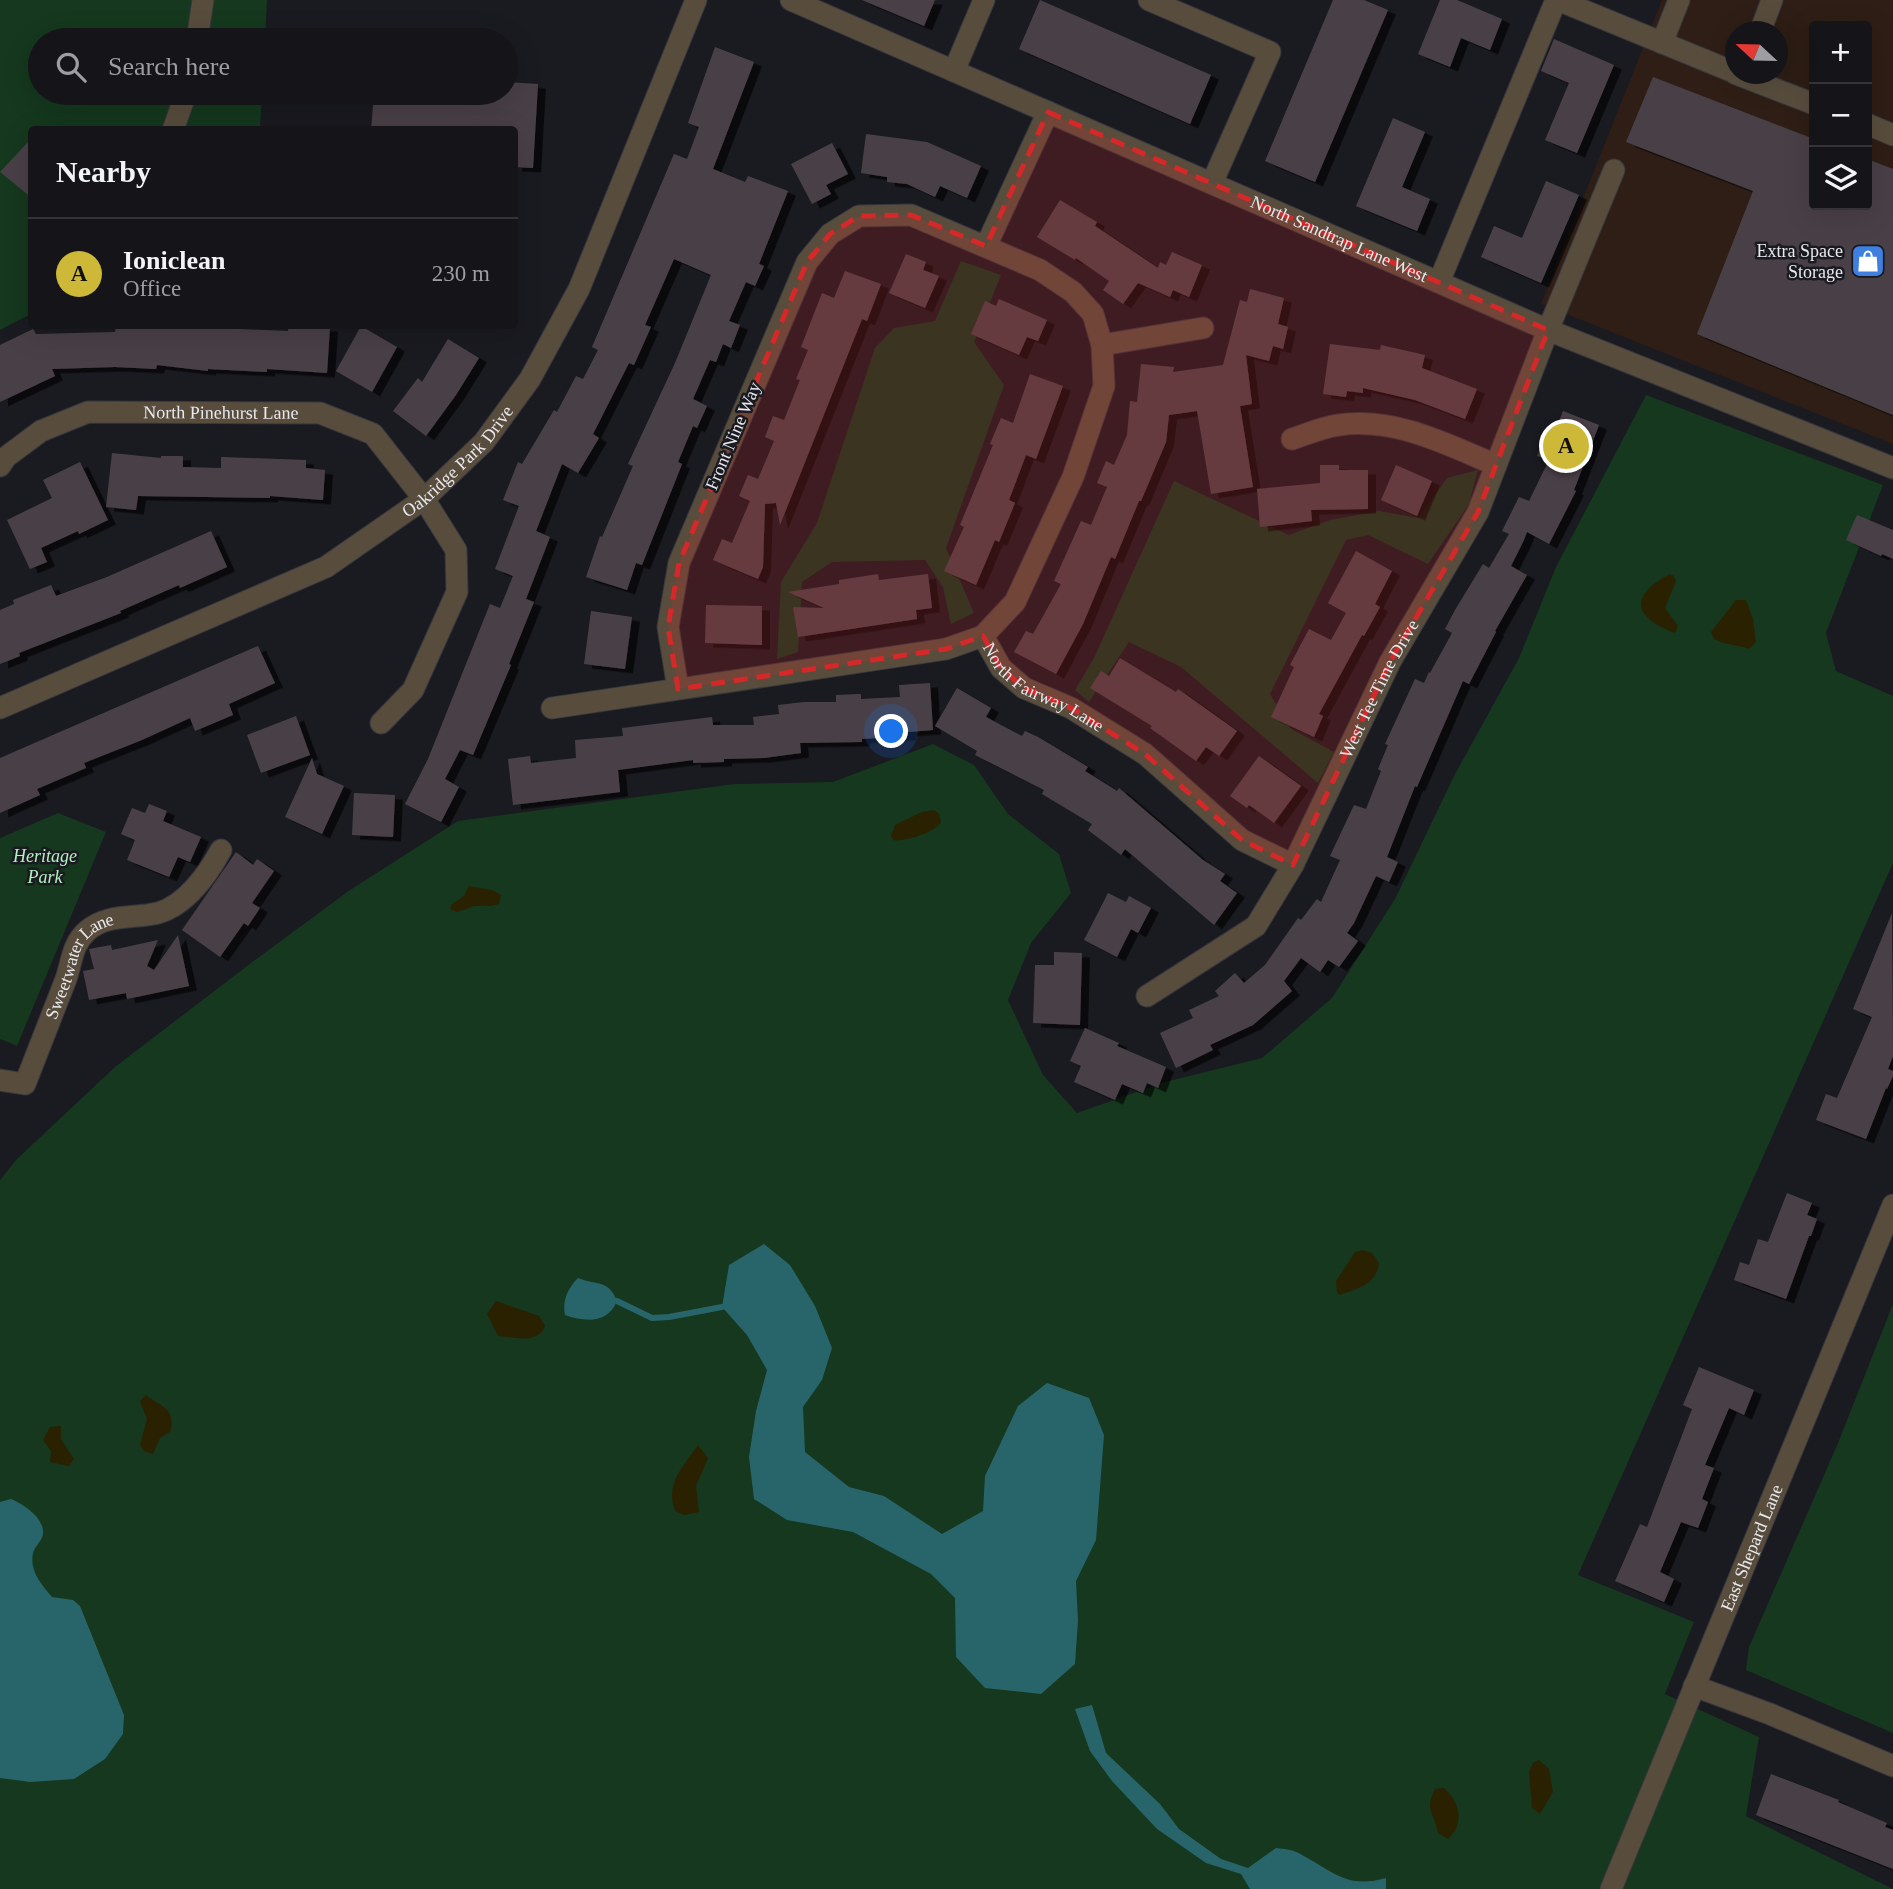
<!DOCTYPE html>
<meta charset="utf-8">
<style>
body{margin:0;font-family:Georgia,serif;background:#212126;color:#f1f3f6}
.controls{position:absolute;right:21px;top:21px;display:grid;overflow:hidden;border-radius:7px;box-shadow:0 7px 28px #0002}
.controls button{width:63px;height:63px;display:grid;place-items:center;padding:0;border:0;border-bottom:2px solid #333338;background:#141419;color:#f1f3f6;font:35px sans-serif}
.compass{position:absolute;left:1725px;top:21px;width:63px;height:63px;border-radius:50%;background:#141419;box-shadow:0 7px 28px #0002;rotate:292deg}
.you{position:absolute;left:892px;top:732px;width:24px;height:24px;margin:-18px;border:5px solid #fff;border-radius:50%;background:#1a73e8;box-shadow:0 0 0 10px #1a73e833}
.badge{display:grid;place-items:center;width:46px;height:46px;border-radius:50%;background:#ceb838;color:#111;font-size:23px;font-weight:700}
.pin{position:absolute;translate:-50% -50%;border:4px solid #fff;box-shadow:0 2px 7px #0006}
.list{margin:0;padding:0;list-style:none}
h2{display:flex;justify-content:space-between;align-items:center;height:91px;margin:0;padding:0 28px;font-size:30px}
h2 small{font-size:23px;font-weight:400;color:#9d9ea2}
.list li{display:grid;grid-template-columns:46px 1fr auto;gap:21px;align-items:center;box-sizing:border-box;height:112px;padding:0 28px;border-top:2px solid #333338}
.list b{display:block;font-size:26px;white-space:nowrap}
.list p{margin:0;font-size:23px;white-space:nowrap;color:#9d9ea2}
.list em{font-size:23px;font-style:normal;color:#9d9ea2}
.icon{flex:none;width:38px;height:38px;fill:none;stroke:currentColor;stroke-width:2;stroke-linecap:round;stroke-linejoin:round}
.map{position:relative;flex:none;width:1893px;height:1889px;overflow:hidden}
.search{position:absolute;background:#141419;box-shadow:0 7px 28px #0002;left:28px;top:28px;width:490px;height:77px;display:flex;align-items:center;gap:18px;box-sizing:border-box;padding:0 24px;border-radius:38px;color:#9d9ea2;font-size:26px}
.panel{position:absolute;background:#141419;box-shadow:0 7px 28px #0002;left:28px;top:126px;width:490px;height:203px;border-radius:7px}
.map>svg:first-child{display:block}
</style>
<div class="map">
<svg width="1893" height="1889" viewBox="0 0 1893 1889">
<defs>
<filter id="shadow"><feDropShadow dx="8" dy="4.5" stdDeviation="0" flood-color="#0009"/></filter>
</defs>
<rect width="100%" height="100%" fill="#1a1a21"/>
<path fill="#2e1e15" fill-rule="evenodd" d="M1662 0H1893V444L1541 304ZM1814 26H1867V205H1814ZM1736 32H1778V74H1736Z"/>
<g fill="#15381e">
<polygon points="0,0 267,0 265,40 40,40 40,93 262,93 260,129 32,130 31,314 0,330"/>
<polygon points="961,261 1001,275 974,342 1004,385 946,548 974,613 951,624 943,587 925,560 832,562 802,582 798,652 777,659 781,582 817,523 875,348 894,328 935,321"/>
<polygon points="1646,395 1883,485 1826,633 1836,671 1893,696 1893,863 1578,1575 1694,1622 1665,1694 1759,1737 1746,1816 1893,1889 0,1889 0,1180 17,1159 115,1067 247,966 350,890 458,821 734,784 833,782 933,744 974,765 1008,814 1059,854 1071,893 1031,943 1008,1000 1043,1075 1077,1113 1165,1082 1262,1058 1332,998 1395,899 1454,776 1519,658 1556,567"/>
<polygon points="1478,470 1469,504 1428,564 1368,535 1346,540 1270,694 1291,729 1334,752 1318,783 1181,667 1129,642 1089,702 1075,690 1094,658 1174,481 1289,535 1330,520 1379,511 1418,518 1447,478"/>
<polygon points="58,813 106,832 17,1046 0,1039 0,838"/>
<polygon points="1893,1304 1893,1733 1746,1670 1749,1647 1838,1443"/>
</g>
<g fill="#2a2101">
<path d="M1670 574 1674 576 1676 581 1665 608 1678 626 1675 633C1634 618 1628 596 1670 574Z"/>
<path d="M1736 600H1746L1753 619 1756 642 1749 649C1737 644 1725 645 1714 639L1711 632Z"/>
<path d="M934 810 939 814 941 822C936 832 905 842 893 840L891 836 895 825 922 812Z"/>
<polygon points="469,886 492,890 501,895 499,904 491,906 474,906 457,912 450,909 452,904 464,896"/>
<path d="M1362 1250 1372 1253 1379 1263C1376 1285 1358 1288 1340 1295L1337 1293 1336 1281 1355 1252Z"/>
<path d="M496 1301 539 1316 545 1326C537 1345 516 1337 498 1336L487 1314Z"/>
<path d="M146 1395C162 1408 175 1407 171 1431L160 1438 153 1454 144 1451 140 1445 147 1419 140 1401Z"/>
<polygon points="61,1426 61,1439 74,1459 69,1466 50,1462 51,1451 43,1440 50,1427"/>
<path d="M698 1445 708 1458 696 1486 699 1512 684 1515 675 1511C665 1483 683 1467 698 1445Z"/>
<polygon points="1539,1760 1549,1769 1553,1792 1540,1814 1532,1808 1529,1772 1533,1763"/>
<path d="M1444 1788C1460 1802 1465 1824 1448 1839L1438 1833C1434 1811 1424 1811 1435 1789Z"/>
</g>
<g fill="#28656b">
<polygon points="764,1244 790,1265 815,1306 832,1348 822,1380 803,1407 805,1452 849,1487 884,1496 942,1534 983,1511 985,1476 1018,1406 1047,1383 1089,1398 1104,1435 1096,1540 1076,1581 1078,1621 1075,1664 1041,1694 985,1688 956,1657 955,1598 931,1574 853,1532 787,1520 754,1499 749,1457 756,1411 767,1370 747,1335 722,1307 729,1265"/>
<path d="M578 1278C598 1286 608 1279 617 1301 608 1324 585 1322 565 1315 562 1300 568 1288 578 1278Z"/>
<path d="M11 1499C23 1504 45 1518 43 1534 42 1541 35 1546 33 1553 29 1571 42 1585 52 1597L73 1600 80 1606 124 1715 123 1734 105 1759 74 1779 30 1782 0 1778V1502Z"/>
<path d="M1092 1705 1106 1753 1160 1804 1179 1829 1221 1859 1248 1868 1276 1848C1285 1849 1295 1850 1302 1855 1334 1872 1347 1889 1386 1878V1889H1250L1241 1874 1206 1863 1157 1829 1112 1781 1090 1751 1075 1709Z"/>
</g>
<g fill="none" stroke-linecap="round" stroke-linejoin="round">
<polyline stroke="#28656b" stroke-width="6" points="617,1301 652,1318 669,1317 722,1307"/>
</g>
<g fill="#4a4147" filter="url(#shadow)">
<polygon points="862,0 935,0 924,26"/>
<polygon points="1040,0 1211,75 1190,124 1019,49"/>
<polygon points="1333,0 1364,0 1388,10 1315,182 1265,161"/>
<polygon points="1440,0 1457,0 1502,19 1490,50 1461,38 1450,67 1418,54"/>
<polygon points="1554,39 1614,65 1577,153 1545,140 1569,83 1541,71"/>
<polygon points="715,47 754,62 713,169 745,182 748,176 788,191 759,264 764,266 755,286 746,282 729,321 740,325 731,348 723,344 716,362 710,360 693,399 707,406 697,428 693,426 678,462 682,464 642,565 636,563 627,590 586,577 600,536 602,537 633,466 628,464 675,363 711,275 674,259 645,325 651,327 634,365 629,363 593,434 599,438 578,473 562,464 536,531 550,537 526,599 534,602 509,664 511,665 473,755 460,750 445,779 459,787 441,822 405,804 428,759 490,604 500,608 513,576 495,569 519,506 503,500 518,462 522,464 554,410 557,412 576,376 583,379 598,350 592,347 674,154 687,159 699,127 688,123"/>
<polygon points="1653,77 1814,139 1814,205 1867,205 1867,159 1893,169 1893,415 1697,334 1753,191 1626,142"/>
<polygon points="506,82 538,84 533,168 514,167 514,130 371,130 374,93 506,93"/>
<polygon points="1393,118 1425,132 1402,187 1430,199 1417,231 1356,206"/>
<polygon points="866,134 927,142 981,166 967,198 940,186 935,197 907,184 887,182 887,177 861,173"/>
<polygon points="32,138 32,198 0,172"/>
<polygon points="832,143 848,174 826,185 831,194 812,204 791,164"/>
<polygon points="1546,181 1579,195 1541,283 1481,257 1494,226 1522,238"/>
<polygon points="1060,200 1097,222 1095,226 1158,268 1160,262 1166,265 1172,252 1202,265 1189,297 1173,290 1170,297 1138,283 1123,304 1103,290 1109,281 1076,258 1075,260 1037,237"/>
<polygon points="906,254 926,262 923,270 939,276 925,308 889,293"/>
<polygon points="845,271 881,284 867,321 862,319 780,525 776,503 765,504 763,567 758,579 713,560 722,539 732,543 750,501 739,496 748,475 758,479 774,441 765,437 773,416 784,420 800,380 796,379 808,350 801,347 822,293 834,298"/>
<polygon points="1250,289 1284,298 1278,324 1288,327 1283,349 1273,346 1269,361 1246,355 1252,404 1240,406 1253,487 1211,494 1197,411 1169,415 1166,442 1141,501 1139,501 1115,559 1111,557 1083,624 1056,674 1014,652 1026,631 1033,634 1061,584 1054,581 1081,521 1091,525 1107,487 1097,483 1106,461 1114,465 1127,435 1130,401 1137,402 1141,364 1174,367 1173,372 1223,365 1240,300 1247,302"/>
<polygon points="999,299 1047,320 1038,341 1027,337 1019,355 971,334 985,301 996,306"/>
<polygon points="116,326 214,326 213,328 288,331 289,326 330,327 327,373 267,369 267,372 208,369 208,371 157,365 156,369 115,367 52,369 55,376 0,402 0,345 33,329 36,334 115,332"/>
<polygon points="361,326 397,347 372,392 336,371"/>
<polygon points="448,339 479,358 456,395 426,436 393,411 418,378 422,382"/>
<polygon points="1330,344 1380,350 1381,345 1425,355 1422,368 1477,389 1465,419 1415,400 1363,388 1363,393 1347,391 1346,397 1323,394"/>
<polygon points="1030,374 1063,386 1036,459 1026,455 1009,500 1015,503 999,542 995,540 976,585 944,571 964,527 960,525 993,445 990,444 1001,418 1013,423"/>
<polygon points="1563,411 1599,425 1574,490 1576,491 1549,544 1527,532 1523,542 1511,566 1527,575 1495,631 1496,632 1469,684 1463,681 1417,787 1415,786 1387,857 1398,862 1389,882 1376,876 1354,923 1347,933 1358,941 1339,967 1328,960 1320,972 1301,958 1284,981 1292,991 1253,1025 1210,1045 1213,1050 1176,1068 1160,1033 1193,1018 1189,1010 1219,996 1215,991 1235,973 1244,983 1265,965 1298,918 1301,920 1317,899 1321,902 1340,860 1330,856 1354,805 1366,809 1381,771 1378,769 1388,745 1385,744 1415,679 1424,683 1429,672 1430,673 1452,633 1445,629 1455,610 1483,564 1489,568 1509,534 1502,531 1519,497 1529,501 1549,460 1537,456 1546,434 1553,437"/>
<polygon points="112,453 161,458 161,456 183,456 183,467 221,468 221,457 306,460 306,468 325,470 323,500 270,496 270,498 138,496 136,510 106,507"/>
<polygon points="80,462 108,520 79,534 78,531 41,548 47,562 30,569 7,520 52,498 43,480"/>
<polygon points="1320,465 1339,465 1339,470 1368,470 1368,509 1311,510 1312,521 1260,527 1257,489 1320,483"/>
<polygon points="1396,465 1432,481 1417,516 1381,500"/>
<polygon points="1857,515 1893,530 1893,559 1882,554 1881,556 1846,540"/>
<polygon points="211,531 227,567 180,588 179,585 120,611 121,613 19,653 20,656 0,664 0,610 14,604 13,600 51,585 56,596 107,577"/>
<polygon points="1356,551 1392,571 1375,604 1380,607 1364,636 1362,635 1319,714 1323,716 1314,737 1271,717 1294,667 1290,665 1309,629 1331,640 1346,613 1328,603"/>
<polygon points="878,574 879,580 928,574 932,608 916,610 917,619 798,637 793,607 824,608 788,592 839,584 839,580"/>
<polygon points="706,605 762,606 762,645 705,643"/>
<polygon points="591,611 632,617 625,669 584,664"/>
<polygon points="258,646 275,683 229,704 233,715 195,731 190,718 142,740 84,763 86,768 37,789 40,795 0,813 0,758"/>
<polygon points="1120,658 1176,692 1178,689 1237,731 1219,756 1206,747 1196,761 1150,728 1152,726 1090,688 1101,671 1109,676"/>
<polygon points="930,683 933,730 908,732 908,736 862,739 862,742 800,743 801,753 764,758 724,759 724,762 693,763 693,760 618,770 620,792 513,805 508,759 530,756 531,763 576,758 575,740 623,736 622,728 712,717 713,725 754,725 753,717 779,714 778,705 804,702 836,702 836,695 861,694 861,699 900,697 899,685"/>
<polygon points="957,688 991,708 986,717 1022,736 1025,731 1038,737 1088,767 1085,771 1117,791 1119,788 1203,860 1225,874 1220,881 1237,893 1214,925 1125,849 1121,855 1088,830 1092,824 1042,794 1044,790 975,755 977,751 935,726"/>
<polygon points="296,716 310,755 261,773 247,735"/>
<polygon points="1259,756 1301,786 1274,823 1249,805 1247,808 1230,796"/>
<polygon points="312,758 317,774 344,786 322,834 285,817"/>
<polygon points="354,793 395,795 393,837 352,835"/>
<polygon points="149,804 167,811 163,821 201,837 190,862 178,857 169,877 127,860 135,840 121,834 132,808 145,813"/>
<polygon points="236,852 253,865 257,859 274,871 252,903 260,908 248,926 244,923 220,957 182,930"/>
<polygon points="1108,893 1126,902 1129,896 1151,908 1138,933 1131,929 1117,957 1084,940"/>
<polygon points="1892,913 1893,1056 1888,1069 1893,1071 1893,1076 1887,1089 1886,1088 1866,1139 1816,1120 1826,1094 1837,1098 1872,1017 1853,1009"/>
<polygon points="178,935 189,986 127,999 126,993 89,1000 83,971 94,969 89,949 111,945 112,950 158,940 147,966 154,970"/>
<polygon points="1054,952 1082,953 1080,1025 1033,1023 1035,965 1054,965"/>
<polygon points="1085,1028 1119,1043 1117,1046 1166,1067 1158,1088 1147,1083 1143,1093 1122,1084 1115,1100 1074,1082 1081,1066 1070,1061"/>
<polygon points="1787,1193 1812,1203 1807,1215 1817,1219 1811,1236 1809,1236 1786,1299 1734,1280 1740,1262 1749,1265 1758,1239 1768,1242"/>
<polygon points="1699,1367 1754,1390 1744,1415 1729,1408 1705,1465 1714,1468 1702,1499 1708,1502 1698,1528 1681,1522 1660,1572 1674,1579 1664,1602 1615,1581 1640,1524 1647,1527 1692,1409 1683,1405"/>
<polygon points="1771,1774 1839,1800 1838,1802 1887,1823 1885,1827 1893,1830 1893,1869 1756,1815"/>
</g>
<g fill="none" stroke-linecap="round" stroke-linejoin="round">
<g stroke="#37373e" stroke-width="23">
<g id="minor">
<path id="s1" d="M791 0 1548 330 1893 468"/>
<polyline points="1149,0 1270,52 1212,183"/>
<polyline points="1558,0 1736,73"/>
<polyline points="1760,32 1772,0"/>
<polyline points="197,40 203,0"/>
<polyline points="1662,43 1679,0"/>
<polyline points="954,71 984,0"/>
<polyline points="1736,74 1814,104"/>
<polyline points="1867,124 1893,135"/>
<polyline points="173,130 186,93"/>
<polyline points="986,246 1048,112"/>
<polyline points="1439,282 1556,0"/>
<polyline points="1102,345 1203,328"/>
<path d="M1292 439C1307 434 1323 427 1339 425 1395 417 1446 444 1496 465"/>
<path id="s2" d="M0 466 6 457 41 431 88 412 320 413 373 434 424 499 456 550 457 592 413 690 381 723"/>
<path id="s3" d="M983 636 1001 668 1024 688 1071 708 1145 754 1242 840 1293 865"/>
<path id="s4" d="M0 708 326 567 424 499 484 442 530 379 579 289 696 0"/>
<polyline points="552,708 946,649 983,636 1015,602 1073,477 1104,386 1102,345 1093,314 1073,292 1040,270 911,215 859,216 830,234 807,262 679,563 668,627 678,689"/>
<path id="s5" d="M1147 996 1256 926 1293 865 1390 662 1478 512 1548 330 1614 170"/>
<path id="s6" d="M0 1080 25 1084C39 1049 52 1014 66 979 72 962 72 944 87 931 108 913 134 919 158 913 186 905 208 874 221 850"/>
<polyline points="1694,1686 1770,1714 1893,1766"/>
<path id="s7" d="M1611 1889 1893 1205"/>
</g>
</g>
<use href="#minor" stroke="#584d3d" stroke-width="21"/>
</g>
<path fill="#d62828" fill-opacity="0.2" stroke="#d62828" stroke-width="5" stroke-dasharray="14 9" stroke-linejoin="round" d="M1048 112 1548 330 1478 512 1390 662 1293 865 1242 840 1145 754 1071 708 1024 688 1001 668 983 636 946 649 678 689 668 627 679 563 807 262 830 234 859 216 911 215 986 246Z"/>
<defs>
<g id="shop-square" transform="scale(1.75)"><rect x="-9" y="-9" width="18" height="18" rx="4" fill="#3f7fe0" stroke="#1a1a21"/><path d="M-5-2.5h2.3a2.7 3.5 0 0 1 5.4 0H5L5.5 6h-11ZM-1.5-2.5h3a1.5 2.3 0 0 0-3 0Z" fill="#fff"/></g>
</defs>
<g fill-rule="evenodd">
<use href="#shop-square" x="1868" y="261"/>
</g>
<g text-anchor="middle" stroke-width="5" stroke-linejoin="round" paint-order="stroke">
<g font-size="18" fill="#e8e8ed" stroke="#1a1a21">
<text dy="6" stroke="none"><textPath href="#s1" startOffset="598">North Sandtrap Lane West</textPath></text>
<text dy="6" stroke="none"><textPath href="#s2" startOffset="238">North Pinehurst Lane</textPath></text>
<text transform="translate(733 436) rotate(-67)" y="6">Front Nine Way</text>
<text dy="6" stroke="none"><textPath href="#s4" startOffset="525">Oakridge Park Drive</textPath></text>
<text dy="6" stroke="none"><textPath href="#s3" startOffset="82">North Fairway Lane</textPath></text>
<text dy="6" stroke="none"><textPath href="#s5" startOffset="397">West Tee Time Drive</textPath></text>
<text dy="6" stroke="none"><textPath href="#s6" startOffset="158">Sweetwater Lane</textPath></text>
<text dy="6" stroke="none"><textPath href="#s7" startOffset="369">East Shepard Lane</textPath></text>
</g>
<g font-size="18" fill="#e8e8ed" stroke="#1a1a21" text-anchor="end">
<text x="1843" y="257">Extra Space<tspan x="1843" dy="21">Storage</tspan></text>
</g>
<g font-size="18" font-style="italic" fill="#b3f1be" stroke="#1a1a21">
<text x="45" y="862">Heritage<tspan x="45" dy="21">Park</tspan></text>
</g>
</g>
</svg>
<div class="controls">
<button>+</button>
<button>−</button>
<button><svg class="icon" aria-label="layers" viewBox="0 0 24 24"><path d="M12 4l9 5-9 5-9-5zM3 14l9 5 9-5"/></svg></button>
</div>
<svg class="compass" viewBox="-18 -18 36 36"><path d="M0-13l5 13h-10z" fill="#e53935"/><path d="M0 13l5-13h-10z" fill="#9d9ea2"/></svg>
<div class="you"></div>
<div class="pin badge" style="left:1566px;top:446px">A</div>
<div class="search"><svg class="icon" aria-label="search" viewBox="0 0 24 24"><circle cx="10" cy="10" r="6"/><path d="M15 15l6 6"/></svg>Search here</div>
<section class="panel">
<h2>Nearby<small></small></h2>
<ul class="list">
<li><span class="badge">A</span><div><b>Ioniclean</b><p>Office</p></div><em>230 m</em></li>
</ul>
</section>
</div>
